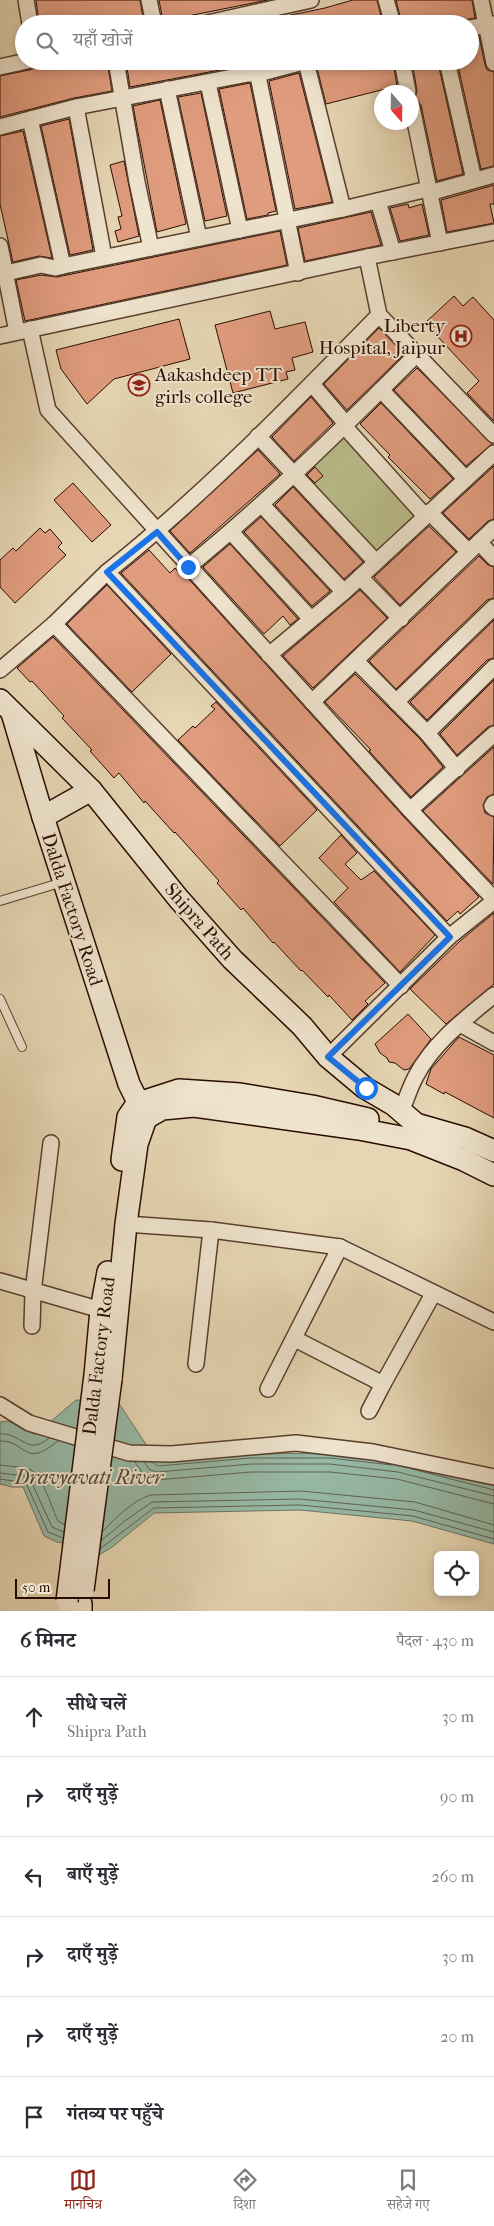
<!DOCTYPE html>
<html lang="hi">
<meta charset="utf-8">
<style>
body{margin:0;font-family:"IM FELL French Canon","Noto Serif Devanagari",serif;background:#f2f2f3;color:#2b2b33}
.controls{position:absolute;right:15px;bottom:15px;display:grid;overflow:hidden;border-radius:8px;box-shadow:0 2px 8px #0003}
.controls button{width:45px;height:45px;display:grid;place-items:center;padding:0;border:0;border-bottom:1px solid #e1e1e2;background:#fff;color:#2b2b33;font:25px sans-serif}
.compass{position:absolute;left:374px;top:85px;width:45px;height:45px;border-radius:50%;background:#fff;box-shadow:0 2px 8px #0003;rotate:160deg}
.scale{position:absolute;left:15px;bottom:12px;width:95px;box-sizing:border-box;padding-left:5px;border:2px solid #2a0b00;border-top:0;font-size:14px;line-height:18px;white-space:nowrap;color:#2a0b00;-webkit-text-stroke:4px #efe4ce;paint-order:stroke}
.stop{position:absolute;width:15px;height:15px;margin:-11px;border:4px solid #1a73e8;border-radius:50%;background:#fff}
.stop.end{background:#1a73e8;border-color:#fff;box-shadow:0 1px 5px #0008}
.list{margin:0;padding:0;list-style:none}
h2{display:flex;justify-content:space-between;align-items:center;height:65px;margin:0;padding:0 20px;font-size:21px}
h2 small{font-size:16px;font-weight:400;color:#7c7c81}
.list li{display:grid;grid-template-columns:32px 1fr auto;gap:15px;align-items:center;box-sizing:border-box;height:80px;padding:0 20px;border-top:1px solid #e1e1e2}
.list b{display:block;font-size:19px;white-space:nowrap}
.list p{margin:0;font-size:16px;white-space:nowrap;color:#7c7c81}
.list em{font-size:16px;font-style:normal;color:#7c7c81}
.icon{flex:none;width:28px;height:28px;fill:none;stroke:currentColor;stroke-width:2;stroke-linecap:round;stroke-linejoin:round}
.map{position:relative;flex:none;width:494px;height:1611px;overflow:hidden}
.search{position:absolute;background:#fff;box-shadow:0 2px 8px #0003;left:15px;right:15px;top:15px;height:55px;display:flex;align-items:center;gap:12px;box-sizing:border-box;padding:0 18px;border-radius:28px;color:#7c7c81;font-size:19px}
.sheet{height:545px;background:#fff}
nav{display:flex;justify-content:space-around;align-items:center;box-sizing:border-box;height:70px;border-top:1px solid #e1e1e2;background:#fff;font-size:14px;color:#7c7c81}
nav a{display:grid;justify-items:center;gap:2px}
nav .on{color:#8f2418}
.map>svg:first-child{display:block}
</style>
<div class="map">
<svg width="494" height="1611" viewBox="0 0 494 1611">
<rect width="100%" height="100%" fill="#e6d6b3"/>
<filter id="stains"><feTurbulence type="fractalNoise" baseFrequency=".004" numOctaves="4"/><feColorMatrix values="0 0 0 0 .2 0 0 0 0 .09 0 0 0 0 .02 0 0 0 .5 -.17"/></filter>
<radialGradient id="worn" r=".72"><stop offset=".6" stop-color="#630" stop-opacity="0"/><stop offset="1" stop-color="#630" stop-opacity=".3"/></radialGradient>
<polygon fill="#b9bd8a" stroke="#726445" points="347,425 432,510 372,566 292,477"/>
<path fill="#97baa7" stroke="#6b7464" d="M76 1400 118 1402 157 1461C240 1454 314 1449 398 1460 430 1465 463 1477 494 1485V1544L412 1521 300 1510 154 1513 111 1548 97 1556 93 1548 57 1542 44 1536 23 1487H12L0 1484V1422L8 1421 35 1435Z"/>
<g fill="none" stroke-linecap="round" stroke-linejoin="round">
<g stroke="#606254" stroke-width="1">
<path d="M0 1434C22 1432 27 1457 49 1438"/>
<path d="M0 1441C27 1440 23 1470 58 1441"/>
<polyline points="135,1462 144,1475 155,1480 251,1472 330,1472 397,1479 494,1504"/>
<polyline points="144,1462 150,1470 157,1472 251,1464 330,1464 398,1472 494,1496"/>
<polyline points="152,1462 158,1466 251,1458 330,1458 392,1465"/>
<path d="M0 1465C7 1466 25 1467 31 1470 43 1476 52 1509 58 1521L65 1525"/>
<polyline points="412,1469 494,1490"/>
<polyline points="0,1473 24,1476 30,1479 52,1527 64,1532"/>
<polyline points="0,1479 26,1483 48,1532 63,1538"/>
<path d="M103 1531C116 1518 133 1500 151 1495L301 1491 415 1502 494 1525"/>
<polyline points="102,1540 126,1520 152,1502 299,1499 414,1510 494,1532"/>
<polyline points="101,1548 154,1508 300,1505 413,1516 494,1539"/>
</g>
</g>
<g fill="#e09c7e" stroke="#2a0b00">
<polygon points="36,0 140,0 144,24 39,24"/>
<polygon points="159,0 268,0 163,21"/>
<polygon points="353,0 377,0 383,24 247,24 325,8"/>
<polygon points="396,0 472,0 475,18 464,20 462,24 402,24"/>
<polygon points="479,36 485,65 487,70 494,72 494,166 481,169 457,61 470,61 470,37"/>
<polygon points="57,61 107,61 112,91 74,98 0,117 0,76 29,70"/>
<polygon points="126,61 246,61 246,65 130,87"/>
<polygon points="347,61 393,61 397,86 326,104 317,68"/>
<polygon points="412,61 428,61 429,65 438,63 463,174 437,181 421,105 415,98 417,91"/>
<polygon points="299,73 332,202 295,209 269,81"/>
<polygon points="250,83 276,211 268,213 268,215 247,219 219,89"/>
<polygon points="201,93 227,216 205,221 178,97"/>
<polygon points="160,100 186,224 157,232 133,106"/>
<polygon points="69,119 93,250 70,255 41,126"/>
<polygon points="23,131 52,258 39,256 13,262 0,204 0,136"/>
<polygon points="124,161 139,236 118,242 115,231 121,229 118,217 122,216 110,165"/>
<polygon points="494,185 494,204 490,204 494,223 447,232 441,200"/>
<polygon points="408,204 409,208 422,204 429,235 400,241 390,208"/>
<polygon points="371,212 381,245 305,261 298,228"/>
<polygon points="280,231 287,265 25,321 16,280 41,275 57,277"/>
<polygon points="454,296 463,306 473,297 494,320 494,421 467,393 479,381 425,323"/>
<polygon points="270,311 275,329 305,322 313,352 292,358 295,370 286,372 288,379 233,393 215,325"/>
<polygon points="179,319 190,359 114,379 87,404 61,369 56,350"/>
<polygon points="379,328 404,354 347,410 324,384"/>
<polygon points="417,368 492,444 466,466 394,390"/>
<polygon points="311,397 333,423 294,461 272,437"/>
<polygon points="381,403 453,479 430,499 388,457 390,455 360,424"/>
<polygon points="258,450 280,474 190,553 170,531"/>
<polygon points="494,466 494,519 488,521 469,539 443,513"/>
<polygon points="315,467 323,476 315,483 307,475"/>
<polygon points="73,483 111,525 92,542 54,500"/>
<polygon points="293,487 363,562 344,579 275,505"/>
<polygon points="261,517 330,591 312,606 244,532"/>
<polygon points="429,526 456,552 400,605 374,577"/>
<polygon points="40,528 45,533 50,529 62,543 58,547 66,555 15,603 0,587 0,560 13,548 16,551"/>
<polygon points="230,544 298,619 290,625 283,616 264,634 203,567"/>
<polygon points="149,550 170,573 175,568 184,578 186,576 403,816 479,897 460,914 458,911 447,921 121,573"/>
<polygon points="479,556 488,565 494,567 494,598 487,600 396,689 369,661"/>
<polygon points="107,585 171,654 132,692 67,624"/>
<polygon points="360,590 387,618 313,688 283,656"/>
<polygon points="494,620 494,658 487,660 427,720 410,702"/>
<polygon points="53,637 385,983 365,1001 368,1004 352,1020 329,995 328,997 302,970 301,971 274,942 273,943 243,908 241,910 217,883 219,881 203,863 175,832 174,833 145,801 144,803 119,773 114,778 90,751 92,750 62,718 64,716 32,681 30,682 17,668"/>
<polygon points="355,674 420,739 443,767 411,797 369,751 371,750 325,702"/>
<polygon points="494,680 494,725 488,727 457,755 440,734"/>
<polygon points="216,702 317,810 280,846 178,740 193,726 195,728 215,709 211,706"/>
<polygon points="494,747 494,794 487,797 483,805 485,813 494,817 493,884 423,811"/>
<polygon points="341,835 357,853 345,864 361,880 374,871 435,935 400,972 334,902 348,888 319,858"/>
<polygon points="494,913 494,984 446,1024 410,989 460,941"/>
<polygon points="408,1014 431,1039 409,1069 404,1070 395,1063 389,1062 387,1058 380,1053 375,1044"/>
<polygon points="459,1037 494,1055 494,1118 445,1092 444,1094 426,1084 431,1069"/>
</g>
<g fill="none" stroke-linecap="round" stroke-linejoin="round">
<g stroke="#593e2d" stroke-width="10">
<g id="lane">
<polyline points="0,901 63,882"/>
<polyline points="0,999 22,1047"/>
</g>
</g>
<g stroke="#593e2d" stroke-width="18">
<g id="street">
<polyline points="26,0 30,24"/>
<polyline points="149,0 154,24"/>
<polyline points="386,0 393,24"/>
<polyline points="481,0 494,63"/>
<polyline points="203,24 311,0"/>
<polyline points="470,28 494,24"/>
<polyline points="116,61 137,182 151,248"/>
<polyline points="255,61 298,273"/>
<polyline points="402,61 408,92"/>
<polyline points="447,61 474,180"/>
<polyline points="306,62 343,209"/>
<polyline points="0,67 27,61"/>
<polyline points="208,83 240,230"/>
<polyline points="167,89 199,238"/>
<polyline points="76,107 104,257"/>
<polyline points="412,107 440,243"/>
<polyline points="30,119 63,266"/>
<polyline points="0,127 76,107 248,74 258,74 307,61"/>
<polyline points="429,193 494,175"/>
<polyline points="378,201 393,252"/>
<polyline points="0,246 17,332"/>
<polyline points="367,257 379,315 494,435"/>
<polyline points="6,273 41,265 55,268 63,266 343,209 428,189"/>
<polyline points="30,329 48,410 410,810 494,899"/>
<polyline points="0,336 367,257 494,232"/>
<polyline points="312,384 347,425"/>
<polyline points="381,390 466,479"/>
<polyline points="345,427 425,516"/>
<polyline points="258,436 376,562"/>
<polyline points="262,505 344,592"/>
<polyline points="429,512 469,552"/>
<polyline points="231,532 311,619"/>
<polyline points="479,542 494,558"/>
<path d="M188 567C269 501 342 429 416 355"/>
<path d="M107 572C204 495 292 404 379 315"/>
<polyline points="360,577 401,619"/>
<polyline points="54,624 401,986"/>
<polyline points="269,655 344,592 494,453"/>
<polyline points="356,661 427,733 457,769"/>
<polyline points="0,670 54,624 107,572 449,937"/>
<polyline points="312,702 494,528"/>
<polyline points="396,702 494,607"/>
<polyline points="427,733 494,667"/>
<polyline points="494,803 492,806 494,808"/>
<polyline points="410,810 494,734"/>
<polyline points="460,1024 494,1043"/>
<polyline points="328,1057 449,937 494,901"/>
<path d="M401 1112C406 1100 410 1087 416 1076 434 1042 465 1019 494 995"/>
<polyline points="126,1224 211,1230 340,1247 494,1322"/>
<polyline points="0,1281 101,1310"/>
<polyline points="32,1326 33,1292 51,1143"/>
<polyline points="295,1339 383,1384 433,1294"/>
<polyline points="196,1364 211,1230"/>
<polyline points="268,1389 340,1247"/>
<polyline points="0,1405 29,1423 129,1453 171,1454 296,1443 373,1452 494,1477"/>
<polyline points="369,1411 383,1384"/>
</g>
</g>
<g stroke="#2a0b00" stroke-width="24">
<g id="secondary">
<polyline points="0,700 91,790 178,898 232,959 302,1026 328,1057 365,1088 394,1105 416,1124 465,1138 494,1151"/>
<polyline points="12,713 43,817 129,1084 146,1118 137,1144 126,1224 111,1379"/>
<polyline points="43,817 91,790"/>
<polyline points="139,1103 179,1090 240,1094 312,1106 368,1119"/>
<polyline points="146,1118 162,1109 194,1106 359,1129 411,1139 464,1160 494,1175"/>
<polyline points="122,1160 128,1117 137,1104"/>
<polyline points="95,1375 101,1310 108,1272"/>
<polyline points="81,1611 81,1604"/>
</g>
</g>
<use href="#lane" stroke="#efe4ce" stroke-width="8"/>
<use href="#street" stroke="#efe4ce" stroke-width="15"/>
<use href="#secondary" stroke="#efe4ce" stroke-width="21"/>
<g stroke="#2a0b00" stroke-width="24" stroke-linecap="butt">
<g id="secondary-bridge">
<polyline points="83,1590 111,1379"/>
<polyline points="67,1601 95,1375"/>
</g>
</g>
<use href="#secondary-bridge" stroke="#efe4ce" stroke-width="21"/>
</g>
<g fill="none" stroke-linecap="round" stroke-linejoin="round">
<polyline stroke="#1a73e8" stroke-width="6" points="188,567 157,532 107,572 450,937 328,1057 366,1088"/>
</g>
<defs>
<g id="hospital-ring" transform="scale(1.125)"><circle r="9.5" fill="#efe4ce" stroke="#8f2418" stroke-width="1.5"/><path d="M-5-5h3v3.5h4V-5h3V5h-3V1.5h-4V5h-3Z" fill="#8f2418"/></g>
<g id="university-ring" transform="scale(1.125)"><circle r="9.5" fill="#efe4ce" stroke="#8f2418" stroke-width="1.5"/><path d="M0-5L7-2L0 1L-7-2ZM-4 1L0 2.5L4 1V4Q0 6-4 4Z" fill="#8f2418"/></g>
</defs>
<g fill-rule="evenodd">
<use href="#hospital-ring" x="461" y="336"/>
<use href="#university-ring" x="139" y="385"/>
</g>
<g text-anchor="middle" stroke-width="4" stroke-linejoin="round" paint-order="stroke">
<g font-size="19" fill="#2a0b00" stroke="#efe4ce" text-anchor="end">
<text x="445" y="332">Liberty<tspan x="445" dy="22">Hospital, Jaipur</tspan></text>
<text x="155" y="381" text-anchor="start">Aakashdeep TT<tspan x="155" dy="22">girls college</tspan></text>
</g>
<g font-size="19" fill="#2a0b00" stroke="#efe4ce">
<text transform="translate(73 909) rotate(72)" y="7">Dalda Factory Road</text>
<text transform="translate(200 921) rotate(49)" y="7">Shipra Path</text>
<text transform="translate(98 1356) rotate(-83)" y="7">Dalda Factory Road</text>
</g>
<g font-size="20" font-style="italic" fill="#50483a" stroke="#efe4ce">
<text x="89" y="1484">Dravyavati River</text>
</g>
</g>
<rect width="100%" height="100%" filter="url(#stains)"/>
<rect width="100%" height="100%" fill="url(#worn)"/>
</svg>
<div class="controls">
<button><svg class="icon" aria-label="locate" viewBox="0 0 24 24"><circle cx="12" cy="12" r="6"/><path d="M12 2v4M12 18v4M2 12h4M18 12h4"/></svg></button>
</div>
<svg class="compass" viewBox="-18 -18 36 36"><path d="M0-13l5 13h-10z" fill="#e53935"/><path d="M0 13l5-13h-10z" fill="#7c7c81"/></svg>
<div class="scale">50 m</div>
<div class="stop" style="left:366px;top:1088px"></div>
<div class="stop end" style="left:188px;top:567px"></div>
<div class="search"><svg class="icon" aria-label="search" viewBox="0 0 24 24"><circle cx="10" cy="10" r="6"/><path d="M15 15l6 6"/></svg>यहाँ खोजें</div>
</div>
<section class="sheet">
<h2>6 मिनट<small>पैदल · 430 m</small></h2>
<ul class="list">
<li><svg class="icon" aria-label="ahead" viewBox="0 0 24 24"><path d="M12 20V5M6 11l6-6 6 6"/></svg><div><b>सीधे चलें</b><p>Shipra Path</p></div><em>30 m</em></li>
<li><svg class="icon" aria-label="right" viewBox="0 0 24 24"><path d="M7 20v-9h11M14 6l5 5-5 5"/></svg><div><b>दाएँ मुड़ें</b></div><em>90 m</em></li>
<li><svg class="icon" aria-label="left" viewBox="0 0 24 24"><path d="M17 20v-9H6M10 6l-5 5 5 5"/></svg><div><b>बाएँ मुड़ें</b></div><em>260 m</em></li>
<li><svg class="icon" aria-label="right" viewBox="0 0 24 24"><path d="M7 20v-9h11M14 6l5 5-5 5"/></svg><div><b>दाएँ मुड़ें</b></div><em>30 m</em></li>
<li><svg class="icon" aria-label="right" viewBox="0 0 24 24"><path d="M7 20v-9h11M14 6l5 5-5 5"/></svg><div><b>दाएँ मुड़ें</b></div><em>20 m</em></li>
<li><svg class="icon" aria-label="arrive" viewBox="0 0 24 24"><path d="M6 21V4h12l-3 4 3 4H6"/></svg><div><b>गंतव्य पर पहुँचे</b></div></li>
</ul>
</section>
<nav>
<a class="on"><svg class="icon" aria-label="map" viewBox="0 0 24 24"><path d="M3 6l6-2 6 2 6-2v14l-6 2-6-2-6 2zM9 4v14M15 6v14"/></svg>मानचित्र</a>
<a><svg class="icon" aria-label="directions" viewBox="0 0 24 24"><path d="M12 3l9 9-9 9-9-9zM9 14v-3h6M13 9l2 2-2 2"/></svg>दिशा</a>
<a><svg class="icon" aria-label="saved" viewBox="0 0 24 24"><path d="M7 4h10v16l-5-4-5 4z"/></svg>सहेजे गए</a>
</nav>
